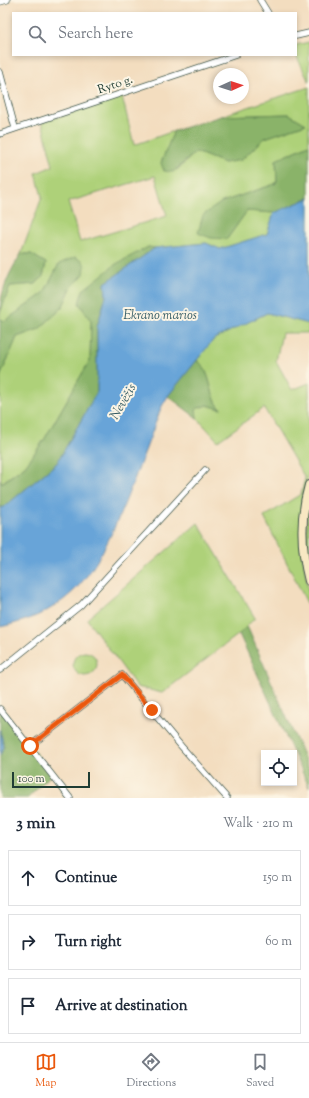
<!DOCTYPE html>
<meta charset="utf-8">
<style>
body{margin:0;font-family:"Sorts Mill Goudy",serif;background:#f6f6f7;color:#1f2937}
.controls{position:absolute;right:12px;bottom:12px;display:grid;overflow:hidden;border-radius:0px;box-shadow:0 2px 6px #0003}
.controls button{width:36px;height:36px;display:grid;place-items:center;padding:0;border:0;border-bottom:1px solid #e0e1e3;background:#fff;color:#1f2937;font:20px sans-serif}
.compass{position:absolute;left:213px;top:68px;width:36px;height:36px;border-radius:50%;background:#fff;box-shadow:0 2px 6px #0003;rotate:87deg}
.scale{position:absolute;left:12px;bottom:10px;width:78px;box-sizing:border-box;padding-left:4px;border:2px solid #1f3d34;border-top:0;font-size:11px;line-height:14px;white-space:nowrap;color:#1f3d34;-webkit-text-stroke:3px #fcf5e5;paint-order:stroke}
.stop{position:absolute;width:12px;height:12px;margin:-9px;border:3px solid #ea580c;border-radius:50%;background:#fff}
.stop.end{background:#ea580c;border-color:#fff;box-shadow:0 1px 4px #0008}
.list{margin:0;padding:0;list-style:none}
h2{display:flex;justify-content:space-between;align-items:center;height:52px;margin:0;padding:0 16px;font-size:17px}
h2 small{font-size:13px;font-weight:400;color:#747a83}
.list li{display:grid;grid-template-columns:26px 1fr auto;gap:12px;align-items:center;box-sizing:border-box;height:56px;margin:0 8px 8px;padding:0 8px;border:1px solid #e0e1e3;border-radius:0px}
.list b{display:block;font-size:15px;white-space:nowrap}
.list em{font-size:13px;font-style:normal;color:#747a83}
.icon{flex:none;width:22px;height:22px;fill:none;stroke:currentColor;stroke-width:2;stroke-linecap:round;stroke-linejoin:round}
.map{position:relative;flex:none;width:309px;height:798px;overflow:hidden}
.search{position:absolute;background:#fff;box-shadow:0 2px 6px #0003;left:12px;right:12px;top:12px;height:44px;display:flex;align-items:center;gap:10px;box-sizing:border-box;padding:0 14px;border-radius:0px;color:#747a83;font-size:15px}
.sheet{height:244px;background:#fff}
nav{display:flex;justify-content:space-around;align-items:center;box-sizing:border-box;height:56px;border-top:1px solid #e0e1e3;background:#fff;font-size:11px;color:#747a83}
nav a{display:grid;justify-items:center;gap:2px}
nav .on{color:#ea580c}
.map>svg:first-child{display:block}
</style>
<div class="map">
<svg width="309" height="798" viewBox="0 0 309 798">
<rect width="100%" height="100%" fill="#fcf5e5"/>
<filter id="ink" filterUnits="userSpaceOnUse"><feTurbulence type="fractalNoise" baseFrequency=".025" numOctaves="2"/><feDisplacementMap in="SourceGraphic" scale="8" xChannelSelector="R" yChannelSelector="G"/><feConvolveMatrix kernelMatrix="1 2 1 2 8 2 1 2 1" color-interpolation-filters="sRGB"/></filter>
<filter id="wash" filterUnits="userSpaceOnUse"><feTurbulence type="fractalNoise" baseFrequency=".012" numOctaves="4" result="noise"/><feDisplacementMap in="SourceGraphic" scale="16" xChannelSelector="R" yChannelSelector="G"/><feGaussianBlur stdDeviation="0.9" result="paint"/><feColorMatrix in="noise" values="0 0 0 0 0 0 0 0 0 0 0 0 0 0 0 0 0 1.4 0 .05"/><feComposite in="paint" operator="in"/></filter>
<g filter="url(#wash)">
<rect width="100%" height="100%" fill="#f3ddbf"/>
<g fill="#aed179" stroke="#668756" fill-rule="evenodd">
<polygon points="309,42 309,82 296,55 296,45"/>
<path d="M309 87V145L276 160 277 181 275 184 222 202 227 239 247 211 274 213 267 234 220 249 206 243 155 248 148 247 79 303 91 321 90 360 44 440 25 466 1 483 0 377 17 337 39 329 62 308 71 288 84 274 59 264 44 293 5 321 0 319V313L10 286 36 284 43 276 46 264 31 254H21L42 197 36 173 53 166 42 122 122 96 134 145 174 131 161 163 177 170 196 152 224 163 241 160 265 138 306 124 289 114 221 116ZM155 176 167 216 80 242 68 202Z"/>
<path d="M267 313 309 324V333H282L276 361 292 390 309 383V473L303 497 301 546 309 595V607L264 517 301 494 305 478 264 408 218 441 197 418 196 409 207 405 221 409C208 395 213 372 197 360L214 339Z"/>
<polygon points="309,485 309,555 304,557"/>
<polygon points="198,523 255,618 239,634 162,693 137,687 87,619"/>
<circle cx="85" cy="664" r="12"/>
</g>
<g fill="#8ab369" stroke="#54784e">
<polygon points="289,114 306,124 265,138 241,160 224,163 196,152 173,172 164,171 161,163 174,131 221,116"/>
<polygon points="309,145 309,198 274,213 247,211 227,239 211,238 198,233 203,215 222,202 275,184 277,181 276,160"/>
<polygon points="148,247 155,248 105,283 106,296 97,327 97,392 57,463 4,507 0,508 0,479 2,483 25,466 44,440 90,360 91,321 79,303 83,290 116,264"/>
<path d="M21 254H31L46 263 43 276 36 284 10 286 0 313C0 291 9 273 21 254Z"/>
<polygon points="75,257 82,260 85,266 84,274 71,288 62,308 39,329 17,337 0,377 0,397 0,319 5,321 44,293 59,264"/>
<path d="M197 360C213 372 208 396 221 409L207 405 196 409 197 418 168 396Z"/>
<polygon points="247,626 309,769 309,787 239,634"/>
<polygon points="0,709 52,774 28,798 0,798 0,755 4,747 0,730"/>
</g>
<g fill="#67a4d8" stroke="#437086">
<path d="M309 198V324L267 313 214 339 168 396 161 408C149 441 137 473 124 505 97 570 74 612 0 627V508L4 507 57 463 97 392V327L106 296 105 283 155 248 206 243 220 249 267 234 274 213Z"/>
<polygon points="0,730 4,747 0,755"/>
</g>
</g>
<g filter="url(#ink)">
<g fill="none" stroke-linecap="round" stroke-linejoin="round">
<g stroke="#3f5549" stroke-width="7">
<g id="street">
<polyline points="260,0 268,13"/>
<polyline points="0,2 7,0"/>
<polyline points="296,36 309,33"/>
<polyline points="0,72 15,128"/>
<polyline points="0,134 236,55"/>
<polyline points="0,670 81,605 205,470"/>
<polyline points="0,709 70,798"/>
<polyline points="30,746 122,675 181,746 227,798"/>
</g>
</g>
<g stroke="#3f5549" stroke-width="10">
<path id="secondary" d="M309 485C300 516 301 550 309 581"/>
</g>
<use href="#street" stroke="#fff" stroke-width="5.5"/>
<use href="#secondary" stroke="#f8e8c3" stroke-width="8"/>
</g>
</g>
<g fill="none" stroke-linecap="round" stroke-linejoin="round" filter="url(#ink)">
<polyline stroke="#ea580c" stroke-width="5" points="30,746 122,675 152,710"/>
</g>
<g text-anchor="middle" stroke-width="4" stroke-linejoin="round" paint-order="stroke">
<g font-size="12" fill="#1f3d34" stroke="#fcf5e5">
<text transform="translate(115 84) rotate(-18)" y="4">Ryto g.</text>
</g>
<g font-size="13" font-style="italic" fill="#355c65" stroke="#fcf5e5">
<text x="160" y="319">Ekrano marios</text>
<text transform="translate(122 401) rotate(-60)" y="5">Nevėžis</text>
</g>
</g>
</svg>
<div class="controls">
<button><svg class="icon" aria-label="locate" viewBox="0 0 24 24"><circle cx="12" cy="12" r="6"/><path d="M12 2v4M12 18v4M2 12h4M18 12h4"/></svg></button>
</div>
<svg class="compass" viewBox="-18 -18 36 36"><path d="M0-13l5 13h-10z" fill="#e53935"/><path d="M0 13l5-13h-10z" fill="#747a83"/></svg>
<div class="scale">100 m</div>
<div class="stop" style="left:30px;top:746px"></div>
<div class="stop end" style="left:152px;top:710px"></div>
<div class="search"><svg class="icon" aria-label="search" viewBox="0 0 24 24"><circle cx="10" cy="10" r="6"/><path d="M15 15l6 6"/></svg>Search here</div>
</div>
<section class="sheet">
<h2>3 min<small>Walk · 210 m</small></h2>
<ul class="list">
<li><svg class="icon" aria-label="ahead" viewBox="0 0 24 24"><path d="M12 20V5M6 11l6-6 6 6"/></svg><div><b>Continue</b></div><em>150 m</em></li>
<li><svg class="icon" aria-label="right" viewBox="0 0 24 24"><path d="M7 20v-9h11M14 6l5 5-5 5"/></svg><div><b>Turn right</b></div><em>60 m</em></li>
<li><svg class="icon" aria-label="arrive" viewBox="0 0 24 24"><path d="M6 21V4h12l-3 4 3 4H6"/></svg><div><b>Arrive at destination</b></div></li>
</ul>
</section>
<nav>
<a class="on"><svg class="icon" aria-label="map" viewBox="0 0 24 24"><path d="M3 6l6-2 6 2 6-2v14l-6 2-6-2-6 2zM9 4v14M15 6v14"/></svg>Map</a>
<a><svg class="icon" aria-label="directions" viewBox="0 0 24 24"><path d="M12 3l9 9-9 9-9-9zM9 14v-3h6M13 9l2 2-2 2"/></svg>Directions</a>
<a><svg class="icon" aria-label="saved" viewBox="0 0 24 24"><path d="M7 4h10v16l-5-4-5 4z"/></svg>Saved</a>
</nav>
